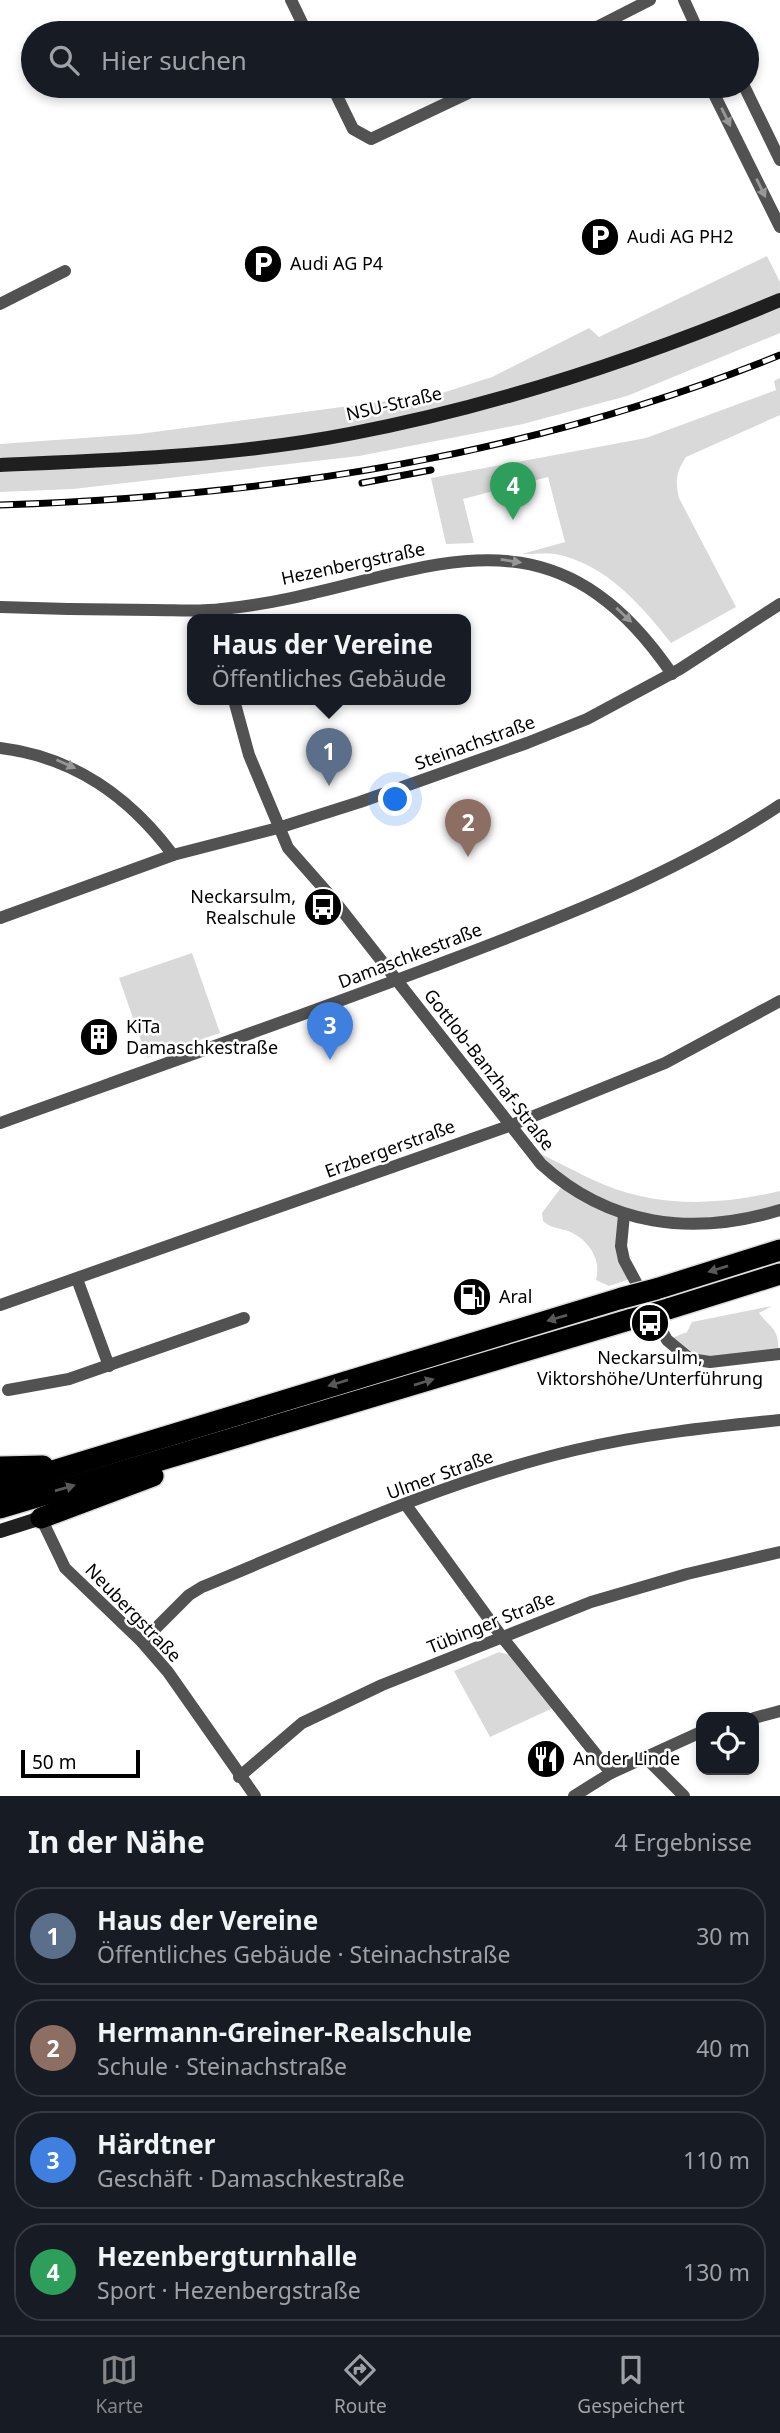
<!DOCTYPE html>
<html lang="de">
<meta charset="utf-8">
<style>
body{margin:0;font-family:"Noto Sans",sans-serif;background:#20242c;color:#f1f3f6}
.controls{position:absolute;right:21px;bottom:21px;display:grid;overflow:hidden;border-radius:14px;box-shadow:0 4px 10px #0003}
.controls button{width:63px;height:63px;display:grid;place-items:center;padding:0;border:0;border-bottom:2px solid #363941;background:#171b24;color:#f1f3f6;font:35px sans-serif}
.scale{position:absolute;left:21px;bottom:18px;width:119px;box-sizing:border-box;padding-left:7px;border:4px solid #000;border-top:0;font-size:19px;line-height:24px;white-space:nowrap;color:#000;-webkit-text-stroke:5px #fff;paint-order:stroke}
.you{position:absolute;left:396px;top:800px;width:24px;height:24px;margin:-18px;border:5px solid #fff;border-radius:50%;background:#1a73e8;box-shadow:0 0 0 10px #1a73e833}
.badge{display:grid;place-items:center;width:46px;height:46px;border-radius:50%;background:#858687;color:#fff;font-size:23px;font-weight:700}
.pin{position:absolute;translate:-50% -58px;filter:drop-shadow(0 2px 4px #0008)}
.pin::after{content:'';position:absolute;top:37px;width:24px;height:21px;background:inherit;clip-path:polygon(0 0,100% 0,50% 100%)}
.popup{position:absolute;left:187px;top:614px;width:284px;height:91px;box-sizing:border-box;display:grid;place-content:center;border-radius:14px;background:#171b24;filter:drop-shadow(0 2px 5px #0005);font-size:23px;white-space:nowrap;color:#9ea1a6}
.popup b{font-size:26px;color:#f1f3f6}
.popup::after{content:'';position:absolute;left:50%;top:100%;margin-left:-14px;border:14px solid transparent;border-top-color:#171b24}
.list{margin:0;padding:0;list-style:none}
h2{display:flex;justify-content:space-between;align-items:center;height:91px;margin:0;padding:0 28px;font-size:30px}
h2 small{font-size:23px;font-weight:400;color:#9ea1a6}
.list li{display:grid;grid-template-columns:46px 1fr auto;gap:21px;align-items:center;box-sizing:border-box;height:98px;margin:0 14px 14px;padding:0 14px;border:2px solid #363941;border-radius:28px}
.list b{display:block;font-size:26px;white-space:nowrap}
.list p{margin:0;font-size:23px;white-space:nowrap;color:#9ea1a6}
.list em{font-size:23px;font-style:normal;color:#9ea1a6}
.icon{flex:none;width:38px;height:38px;fill:none;stroke:currentColor;stroke-width:2;stroke-linecap:round;stroke-linejoin:round}
.map{position:relative;flex:none;width:780px;height:1796px;overflow:hidden}
.search{position:absolute;background:#171b24;box-shadow:0 4px 10px #0003;left:21px;right:21px;top:21px;height:77px;display:flex;align-items:center;gap:18px;box-sizing:border-box;padding:0 24px;border-radius:38px;color:#9ea1a6;font-size:26px}
.sheet{height:539px;background:#171b24}
nav{display:flex;justify-content:space-around;align-items:center;box-sizing:border-box;height:98px;border-top:2px solid #363941;background:#171b24;font-size:19px;color:#9ea1a6}
nav a{display:grid;justify-items:center;gap:4px}
nav .on{color:#858687}
.map>svg:first-child{display:block}
</style>
<div class="map">
<svg width="780" height="1796" viewBox="0 0 780 1796">
<rect width="100%" height="100%" fill="#fff"/>
<g fill="#d9d9d9">
<polygon points="767,256 780,282 780,333 627,396 523,424 359,456 73,489 0,492 0,444 139,434 439,394 492,377 589,328 599,337"/>
<path d="M780 378V415L686 457C676 472 675 481 679 498L736 607 671 643C642 606 605 563 555 554 545 553 533 554 522 554L565 542 548 477 463 499 474 543 446 544 431 478 646 438 776 390 774 381Z"/>
<polygon points="192,953 220,1033 147,1058 119,978"/>
<path d="M527 1148C554 1159 578 1174 605 1185 661 1208 722 1205 780 1191V1210L735 1221 624 1215 621 1234 633 1278 609 1286 596 1280C602 1259 588 1239 568 1231 559 1228 550 1228 543 1221L542 1213 563 1185Z"/>
<path d="M772 1306 759 1313C771 1329 780 1328 778 1353L702 1362 667 1340 687 1332 692 1322Z"/>
<polygon points="499,1652 510,1655 553,1708 490,1737 454,1671"/>
</g>
<g fill="none" stroke-linecap="round" stroke-linejoin="round">
<g stroke="#dbdbdb" stroke-width="24">
<g id="highway">
<polyline points="656,1289 780,1250"/>
<polyline points="668,1309 780,1274"/>
<polyline points="0,1467 43,1466"/>
<polyline points="0,1487 622,1298"/>
<polyline points="0,1508 632,1319"/>
<polyline points="41,1518 153,1476"/>
</g>
</g>
<g stroke="#525252" stroke-width="12">
<polyline points="291,0 307,33"/>
<polyline points="684,0 699,33"/>
<polyline points="585,33 650,0"/>
<polyline points="332,86 353,129 371,139 483,86"/>
<polyline points="710,86 780,227"/>
<polyline points="744,86 780,160"/>
<polyline points="0,304 65,271"/>
<path d="M0 607C51 609 102 610 153 610 176 610 200 612 222 609 402 592 538 477 672 674"/>
<path d="M234 700 249 755 288 848 333 899 541 1164C609 1226 692 1237 780 1210"/>
<path d="M0 748C74 757 129 796 173 855"/>
<polyline points="0,918 173,855 278,828 360,802 527,743 587,719 680,669 780,604"/>
<path d="M0 1123C145 1071 290 1020 434 966 553 921 673 876 780 805"/>
<polyline points="624,1215 621,1246 624,1260 667,1340 690,1359 710,1362 780,1354"/>
<polyline points="77,1279 109,1366"/>
<polyline points="0,1305 509,1126 665,1063 780,1001"/>
<polyline points="8,1390 69,1379 244,1318"/>
<polyline points="406,1505 502,1637 611,1773"/>
<polyline points="41,1518 65,1568 142,1642 168,1672 255,1796"/>
<path d="M142 1642 189 1595 202 1587C323 1537 447 1480 575 1450 643 1434 711 1427 780 1420"/>
<polyline points="754,1718 780,1711"/>
<polyline points="645,1757 684,1796"/>
<polyline points="239,1777 302,1723 382,1685 591,1602 687,1574 780,1552"/>
<polyline points="574,1796 611,1773 701,1732"/>
</g>
<g stroke="#1f1f1f" stroke-width="14">
<path d="M0 465C115 460 236 456 349 434 497 406 641 358 780 300"/>
<polyline points="0,1531 41,1518"/>
</g>
<use href="#highway" stroke="#000" stroke-width="21"/>
<g stroke="#000" stroke-width="7">
<g id="rail">
<polyline points="362,483 431,470"/>
<path d="M0 505C270 496 528 457 780 355"/>
</g>
</g>
<use href="#rail" stroke="#fff" stroke-width="4.5" stroke-dasharray="13" stroke-linecap="butt"/>
<g stroke="#dbdbdb" stroke-width="24" stroke-linecap="butt">
<g id="highway-bridge">
<polyline points="622,1298 656,1289"/>
<polyline points="632,1319 668,1309"/>
</g>
</g>
<use href="#highway-bridge" stroke="#000" stroke-width="21"/>
</g>
<defs><path id="oneway-solid" d="M-6-.8H1V-3.2L6.5 0L1 3.2V.8H-6Z" transform="scale(1.75)"/></defs>
<g fill="#979797">
<use href="#oneway-solid" transform="translate(726 117) rotate(64)"/>
<use href="#oneway-solid" transform="translate(761 188) rotate(64)"/>
<use href="#oneway-solid" transform="translate(511 561) rotate(9)"/>
<use href="#oneway-solid" transform="translate(624 615) rotate(43)"/>
<use href="#oneway-solid" transform="translate(66 764) rotate(24)"/>
</g>
<g fill="#595959">
<use href="#oneway-solid" transform="translate(718 1269) rotate(163)"/>
<use href="#oneway-solid" transform="translate(557 1318) rotate(164)"/>
<use href="#oneway-solid" transform="translate(424 1382) rotate(-17)"/>
<use href="#oneway-solid" transform="translate(338 1383) rotate(163)"/>
<use href="#oneway-solid" transform="translate(65 1488) rotate(-16)"/>
</g>
<defs>
<g id="parking-disc" transform="scale(2.0125)"><circle r="9.5" fill="#000" stroke="#fff"/><path d="M-3.5-5.5H1a3.5 3.5 0 0 1 0 7H-1V5.5H-3.5ZM-1-3.4V-.6H.8a1.4 1.4 0 0 0 0-2.8Z" fill="#fff"/></g>
<g id="bus-disc" transform="scale(2.0125)"><circle r="9.5" fill="#000" stroke="#fff"/><path d="M-5-6H5V4H4V6H2V4H-2V6H-4V4H-5ZM-3.5-4V0h7V-4ZM-3.5 1.2v1.5H-2V1.2ZM2 1.2v1.5H3.5V1.2Z" fill="#fff"/></g>
<g id="building-disc" transform="scale(2.0125)"><circle r="9.5" fill="#000" stroke="#fff"/><path d="M-4-6H4V6H1V3H-1V6H-4ZM-2.5-4.3h1.7v1.8h-1.7ZM.8-4.3h1.7v1.8H.8ZM-2.5-1h1.7V.8h-1.7ZM.8-1h1.7V.8H.8Z" fill="#fff"/></g>
<g id="fuel-disc" transform="scale(2.0125)"><circle r="9.5" fill="#000" stroke="#fff"/><path d="M-5.5-6h7V0h2V4h1.3V-2.5L3-4.5l.8-.8L6-3V5H2.5V1h-1V6h-7ZM-4.2-4.7v3.2H.2V-4.7Z" fill="#fff"/></g>
<g id="restaurant-disc" transform="scale(2.0125)"><circle r="9.5" fill="#000" stroke="#fff"/><path d="M-5-6h1v4h1v-4h1v4h1v-4h1v5L-1.5 .5V6h-2V.5L-5-1ZM5-6V6H3V1.5H1.5Q1.5-4 5-6Z" fill="#fff"/></g>
</defs>
<g fill-rule="evenodd">
<use href="#parking-disc" x="600" y="237"/>
<use href="#parking-disc" x="263" y="264"/>
<use href="#bus-disc" x="323" y="907"/>
<use href="#building-disc" x="99" y="1037"/>
<use href="#fuel-disc" x="472" y="1297"/>
<use href="#bus-disc" x="650" y="1323"/>
<use href="#restaurant-disc" x="546" y="1759"/>
</g>
<g text-anchor="middle" stroke-width="5" stroke-linejoin="round" paint-order="stroke">
<g font-size="18" fill="#000" stroke="#fff" text-anchor="start">
<text x="627" y="243">Audi AG PH2</text>
<text x="290" y="270">Audi AG P4</text>
<text x="296" y="903" text-anchor="end">Neckarsulm,<tspan x="296" dy="21">Realschule</tspan></text>
<text x="126" y="1033">KiTa<tspan x="126" dy="21">Damaschkestraße</tspan></text>
<text x="499" y="1303">Aral</text>
<text x="650" y="1364" text-anchor="middle">Neckarsulm,<tspan x="650" dy="21">Viktorshöhe/Unterführung</tspan></text>
<text x="573" y="1765">An der Linde</text>
</g>
<g font-size="18" fill="#000" stroke="#fff">
<text transform="translate(394 404) rotate(-13)" y="6">NSU-Straße</text>
<text transform="translate(353 564) rotate(-12)" y="6">Hezenbergstraße</text>
<text transform="translate(475 743) rotate(-20)" y="6">Steinachstraße</text>
<text transform="translate(410 956) rotate(-21)" y="6">Damaschkestraße</text>
<text transform="translate(489 1070) rotate(52)" y="6">Gottlob-Banzhaf-Straße</text>
<text transform="translate(390 1149) rotate(-20)" y="6">Erzbergerstraße</text>
<text transform="translate(440 1475) rotate(-20)" y="6">Ulmer Straße</text>
<text transform="translate(133 1613) rotate(46)" y="6">Neubergstraße</text>
<text transform="translate(491 1623) rotate(-22)" y="6">Tübinger Straße</text>
</g>
</g>
</svg>
<div class="controls">
<button><svg class="icon" aria-label="locate" viewBox="0 0 24 24"><circle cx="12" cy="12" r="6"/><path d="M12 2v4M12 18v4M2 12h4M18 12h4"/></svg></button>
</div>
<div class="scale">50 m</div>
<div class="you"></div>
<div class="pin badge" style="left:329px;top:786px;background:#5c6f8a">1</div>
<div class="popup"><b>Haus der Vereine</b>Öffentliches Gebäude</div>
<div class="pin badge" style="left:468px;top:857px;background:#8d6e63">2</div>
<div class="pin badge" style="left:330px;top:1060px;background:#3f7fe0">3</div>
<div class="pin badge" style="left:513px;top:520px;background:#2e9e5b">4</div>
<div class="search"><svg class="icon" aria-label="search" viewBox="0 0 24 24"><circle cx="10" cy="10" r="6"/><path d="M15 15l6 6"/></svg>Hier suchen</div>
</div>
<section class="sheet">
<h2>In der Nähe<small>4 Ergebnisse</small></h2>
<ul class="list">
<li><span class="badge" style="background:#5c6f8a">1</span><div><b>Haus der Vereine</b><p>Öffentliches Gebäude · Steinachstraße</p></div><em>30 m</em></li>
<li><span class="badge" style="background:#8d6e63">2</span><div><b>Hermann-Greiner-Realschule</b><p>Schule · Steinachstraße</p></div><em>40 m</em></li>
<li><span class="badge" style="background:#3f7fe0">3</span><div><b>Härdtner</b><p>Geschäft · Damaschkestraße</p></div><em>110 m</em></li>
<li><span class="badge" style="background:#2e9e5b">4</span><div><b>Hezenbergturnhalle</b><p>Sport · Hezenbergstraße</p></div><em>130 m</em></li>
</ul>
</section>
<nav>
<a class="on"><svg class="icon" aria-label="map" viewBox="0 0 24 24"><path d="M3 6l6-2 6 2 6-2v14l-6 2-6-2-6 2zM9 4v14M15 6v14"/></svg>Karte</a>
<a><svg class="icon" aria-label="directions" viewBox="0 0 24 24"><path d="M12 3l9 9-9 9-9-9zM9 14v-3h6M13 9l2 2-2 2"/></svg>Route</a>
<a><svg class="icon" aria-label="saved" viewBox="0 0 24 24"><path d="M7 4h10v16l-5-4-5 4z"/></svg>Gespeichert</a>
</nav>
